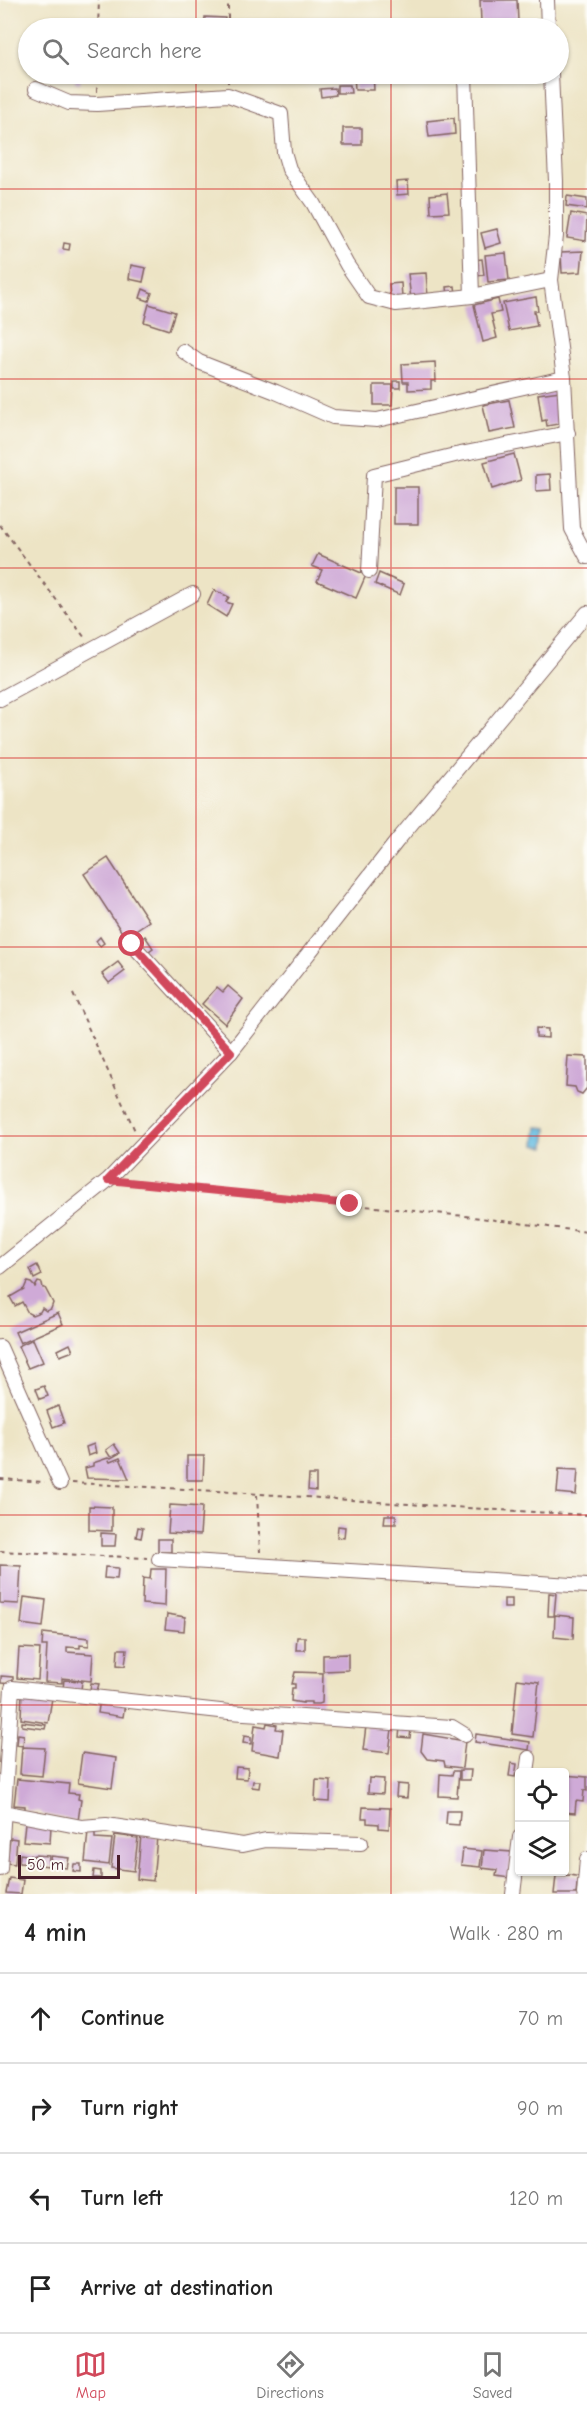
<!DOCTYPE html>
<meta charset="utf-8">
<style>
body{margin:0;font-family:"Comic Neue",sans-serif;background:#f2f2f2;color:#222}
.controls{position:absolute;right:18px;bottom:18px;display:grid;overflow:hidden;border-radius:6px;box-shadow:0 2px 4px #0004}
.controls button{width:54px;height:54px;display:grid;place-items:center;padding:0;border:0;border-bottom:2px solid #e0e0e0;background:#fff;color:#222;font:30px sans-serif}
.scale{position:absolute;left:18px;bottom:15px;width:102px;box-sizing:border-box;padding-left:6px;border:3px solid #4a1f2b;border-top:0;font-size:16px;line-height:21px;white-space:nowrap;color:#4a1f2b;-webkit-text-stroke:4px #fdfcf7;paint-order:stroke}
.stop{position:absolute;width:18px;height:18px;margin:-14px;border:4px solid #d1495b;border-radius:50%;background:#fff}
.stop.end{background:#d1495b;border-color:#fff;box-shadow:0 2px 6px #0008}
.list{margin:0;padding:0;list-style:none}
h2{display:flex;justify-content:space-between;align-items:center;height:78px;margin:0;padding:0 24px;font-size:26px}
h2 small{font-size:20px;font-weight:400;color:#767676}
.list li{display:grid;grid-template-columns:39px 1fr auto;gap:18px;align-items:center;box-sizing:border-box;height:90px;padding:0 24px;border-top:2px solid #e0e0e0}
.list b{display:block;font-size:22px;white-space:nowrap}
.list em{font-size:20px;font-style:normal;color:#767676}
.icon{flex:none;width:33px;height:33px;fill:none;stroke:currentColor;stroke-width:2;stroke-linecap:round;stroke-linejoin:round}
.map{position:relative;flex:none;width:587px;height:1894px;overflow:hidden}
.search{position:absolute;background:#fff;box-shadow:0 2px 4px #0004;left:18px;right:18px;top:18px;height:66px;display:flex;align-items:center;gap:15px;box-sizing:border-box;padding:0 21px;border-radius:33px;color:#767676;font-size:22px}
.sheet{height:438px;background:#fff}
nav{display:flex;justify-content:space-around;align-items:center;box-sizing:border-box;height:84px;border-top:2px solid #e0e0e0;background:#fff;font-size:16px;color:#767676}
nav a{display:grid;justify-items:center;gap:3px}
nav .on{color:#d1495b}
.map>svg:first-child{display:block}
</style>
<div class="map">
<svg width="587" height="1894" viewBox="0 0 587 1894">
<rect width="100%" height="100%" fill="#fdfcf7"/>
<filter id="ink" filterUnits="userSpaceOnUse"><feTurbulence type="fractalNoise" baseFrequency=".0167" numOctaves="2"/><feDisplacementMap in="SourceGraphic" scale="12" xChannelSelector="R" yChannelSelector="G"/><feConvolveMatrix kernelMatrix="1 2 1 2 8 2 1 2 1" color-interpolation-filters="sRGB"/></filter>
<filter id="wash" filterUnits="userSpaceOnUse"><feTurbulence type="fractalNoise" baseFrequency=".008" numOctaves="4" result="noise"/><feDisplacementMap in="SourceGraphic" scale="24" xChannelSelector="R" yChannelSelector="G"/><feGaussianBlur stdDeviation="1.35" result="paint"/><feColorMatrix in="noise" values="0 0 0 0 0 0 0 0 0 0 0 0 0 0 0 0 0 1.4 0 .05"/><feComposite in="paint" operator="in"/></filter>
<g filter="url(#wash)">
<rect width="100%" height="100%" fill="#ede4c5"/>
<polygon fill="#62badf" stroke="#566c85" stroke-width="1.5" points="537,1127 547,1128 545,1147 535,1145"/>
<g id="blocks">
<g fill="#cfaad7">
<polygon points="480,0 517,0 518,21 481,22"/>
<polygon points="205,17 225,18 224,28 204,28"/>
<polygon points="354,74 373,74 374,90 355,90"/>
<polygon points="75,76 81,76 80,83 75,82"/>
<polygon points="337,85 350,85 351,93 337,93"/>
<polygon points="335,88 336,95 321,97 320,89"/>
<polygon points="454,118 455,134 429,137 427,121"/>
<rect x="343" y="128" width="19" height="17"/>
<polygon points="408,181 409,194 397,195 396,182"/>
<polygon points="447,193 449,212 431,213 430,195"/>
<polygon points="567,196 587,199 587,209 566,206"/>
<polygon points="571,213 587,216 586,241 567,238"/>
<polygon points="497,229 501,243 485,248 481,233"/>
<polygon points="64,243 70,244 69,250 63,249"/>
<polygon points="583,251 581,272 562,273 561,252"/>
<polygon points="506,253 509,280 488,282 485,255"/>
<polygon points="482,259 484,275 476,276 474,260"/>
<polygon points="131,265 146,268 143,282 129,279"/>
<polygon points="426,273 428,297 411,299 408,274"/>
<polygon points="401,283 402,297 390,297 389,284"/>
<polygon points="455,286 456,294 448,295 447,287"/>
<polygon points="143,289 152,293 149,301 140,298"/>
<polygon points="536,297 538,311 534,311 537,326 509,331 503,303"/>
<polygon points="498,299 501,312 491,314 497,338 483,342 474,305"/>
<polygon points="149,304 175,312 169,330 144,322"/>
<polygon points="435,362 436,381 431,381 431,389 408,390 408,382 403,382 402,364"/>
<rect x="394" y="381" width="6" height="7"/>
<polygon points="374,385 393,385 392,405 374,405"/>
<polygon points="560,391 564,423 547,426 546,420 542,421 538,394"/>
<polygon points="509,400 515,428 489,433 483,405"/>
<polygon points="514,454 521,480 492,489 484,462"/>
<polygon points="550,474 551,490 536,491 536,475"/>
<rect x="394" y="487" width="24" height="37"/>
<polygon points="318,554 366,575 356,598 317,581 322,570 312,566"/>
<polygon points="379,573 404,584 400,595 375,584"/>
<polygon points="214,590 229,597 226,602 232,604 226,617 207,605"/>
<polygon points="108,858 149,921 125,937 84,874"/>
<polygon points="145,936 153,948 146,953 139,941"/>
<polygon points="100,937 104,943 100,946 96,941"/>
<polygon points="118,962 125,971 109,983 102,974"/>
<polygon points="228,986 243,999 225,1024 202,1004 217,987 223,992"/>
<polygon points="536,1028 548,1029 548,1038 536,1037"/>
<polygon points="568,1056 587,1057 587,1088 582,1094 577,1092 575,1087 566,1086"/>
<polygon points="37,1265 42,1275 34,1279 30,1269"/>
<polygon points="27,1282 31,1283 35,1287 38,1282 42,1283 43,1288 45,1288 53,1303 51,1309 46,1311 42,1308 40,1312 32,1315 28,1313 22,1302 15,1306 10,1297 24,1289"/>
<polygon points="58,1313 63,1324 20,1343 15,1332"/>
<polygon points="33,1339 43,1362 28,1368 18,1346"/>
<polygon points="70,1344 73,1351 60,1356 58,1350"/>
<polygon points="44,1386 48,1396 40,1399 36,1389"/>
<polygon points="58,1406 64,1423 53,1427 47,1411"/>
<polygon points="94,1444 96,1453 88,1456 86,1447"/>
<polygon points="114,1444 120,1453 111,1458 106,1450"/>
<polygon points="187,1456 204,1456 203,1480 187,1480"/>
<polygon points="108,1458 110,1462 120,1458 129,1479 87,1478 85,1468 93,1466 93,1463"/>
<polygon points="559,1469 578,1470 576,1495 557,1493"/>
<polygon points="309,1475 316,1475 316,1491 308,1490"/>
<polygon points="170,1505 202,1507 200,1535 168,1533"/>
<polygon points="89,1506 112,1507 112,1531 89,1530"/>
<polygon points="385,1515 396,1515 396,1524 384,1524"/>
<polygon points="338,1526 345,1527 344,1538 337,1537"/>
<polygon points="138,1527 143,1528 141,1538 136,1537"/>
<polygon points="101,1533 116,1534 115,1546 101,1546"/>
<rect x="158" y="1539" width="13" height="13"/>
<polygon points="0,1565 21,1566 19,1604 0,1603"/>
<polygon points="105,1567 118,1568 117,1579 104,1578"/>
<polygon points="151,1569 166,1569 165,1606 142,1604 143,1578 150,1579"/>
<polygon points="549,1593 556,1594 554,1616 548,1616"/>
<polygon points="24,1597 46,1600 43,1627 21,1624"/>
<rect x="504" y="1599" width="8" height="9"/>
<polygon points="167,1614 185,1617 184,1631 165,1629"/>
<polygon points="555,1615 574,1617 573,1639 554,1637"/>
<polygon points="43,1633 89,1638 89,1646 80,1645 80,1648 67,1647 67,1652 93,1654 91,1681 62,1678 62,1683 45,1682 47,1646 42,1646"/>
<polygon points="297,1637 305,1637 305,1650 296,1650"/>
<polygon points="19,1648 40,1649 38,1680 17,1678"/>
<polygon points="118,1649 127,1649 125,1666 117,1665"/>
<polygon points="348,1654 348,1670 323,1671 323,1655"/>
<polygon points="295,1672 323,1673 322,1703 319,1704 311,1704 311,1702 303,1702 303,1703 291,1701 292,1688 295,1688 295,1684 292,1684"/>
<polygon points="1,1676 13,1677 13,1684 1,1683"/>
<polygon points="517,1679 539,1682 533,1737 512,1734"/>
<polygon points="64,1680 82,1681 81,1690 63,1689"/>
<polygon points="91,1683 99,1684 97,1691 90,1690"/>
<polygon points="22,1691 52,1698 48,1723 21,1719"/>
<polygon points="100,1699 125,1703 123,1717 98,1713"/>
<polygon points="22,1722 46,1725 45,1729 22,1726"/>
<polygon points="267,1723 277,1725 276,1729 283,1730 280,1756 252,1751 255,1725 266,1727"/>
<polygon points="366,1726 392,1729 389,1753 363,1750"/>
<polygon points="400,1728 411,1728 410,1738 399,1737"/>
<polygon points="18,1734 24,1735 23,1746 17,1745"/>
<polygon points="423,1734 465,1741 462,1768 445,1766 444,1761 427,1759 421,1751"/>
<polygon points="476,1734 530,1742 529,1750 475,1742"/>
<polygon points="244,1736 251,1737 251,1744 243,1743"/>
<polygon points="22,1747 45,1748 42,1776 20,1774"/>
<polygon points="82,1753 116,1758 112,1788 78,1783"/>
<polygon points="511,1763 517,1764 515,1777 509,1776"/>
<polygon points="236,1767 248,1768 247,1779 235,1778"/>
<polygon points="460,1770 471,1770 470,1780 460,1780"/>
<polygon points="453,1771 459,1771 457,1797 439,1796 440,1774 452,1775"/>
<polygon points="564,1775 587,1777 587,1791 584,1790 583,1802 576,1801 575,1813 564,1812"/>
<polygon points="369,1778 384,1779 383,1794 368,1793"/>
<polygon points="17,1779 69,1784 68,1793 79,1794 78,1799 81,1800 78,1821 41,1814 41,1812 25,1810 25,1806 14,1805"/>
<polygon points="316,1780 331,1781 330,1802 315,1801"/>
<polygon points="253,1781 260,1781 259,1788 252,1787"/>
<polygon points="397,1784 408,1785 407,1798 396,1797"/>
<polygon points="363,1807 390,1808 389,1829 379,1828 379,1824 367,1823 367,1818 362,1818"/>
<polygon points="447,1811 460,1811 459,1825 446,1824"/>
<polygon points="25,1823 51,1826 50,1843 23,1841"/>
<polygon points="88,1831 95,1831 95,1838 112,1839 109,1865 85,1862"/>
<polygon points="115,1835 138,1838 134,1871 111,1868"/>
<polygon points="141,1835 157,1837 153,1881 137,1879"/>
<polygon points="10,1838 17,1839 15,1864 7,1863"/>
<polygon points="463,1849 482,1851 480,1867 461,1865"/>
<polygon points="484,1850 512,1852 509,1878 496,1876 497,1870 482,1868"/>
<polygon points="20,1854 33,1856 32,1864 19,1863"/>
<polygon points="34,1855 49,1856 48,1866 33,1864"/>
<polygon points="51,1856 69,1858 67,1868 49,1866"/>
<polygon points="74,1864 81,1864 81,1872 73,1871"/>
<polygon points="94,1870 101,1871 101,1878 93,1878"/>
<polygon points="570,1875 581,1877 580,1884 577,1884 576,1894 554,1894 556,1876"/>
<polygon points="9,1878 23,1880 21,1894 6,1893"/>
</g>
</g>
</g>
<g filter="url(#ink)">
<use href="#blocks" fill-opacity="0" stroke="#836461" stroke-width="1.5"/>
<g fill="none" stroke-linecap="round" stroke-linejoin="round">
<g stroke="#836461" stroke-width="16">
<g id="minor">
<polyline points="547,0 548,28"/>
<polyline points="465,74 472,296"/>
<polyline points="551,74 556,181 556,236 551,280 564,378 572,529 587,557"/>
<polyline points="36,89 69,103 97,104 228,95 281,114 284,152 289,169 313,203 347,265 369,297 396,304 472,296 551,280"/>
<polyline points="183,351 199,362 276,392 333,417 377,420 564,378"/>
<polyline points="369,571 374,475 455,455 568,433"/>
<polyline points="0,699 193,594"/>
<polyline points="132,944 231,1052"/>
<polyline points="0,1267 108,1180 231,1052 397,841 587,613"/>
<polyline points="0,1347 60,1483"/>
<polyline points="159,1559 587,1586"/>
<polyline points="527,1772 529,1758"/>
<polyline points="4,1812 82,1827 106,1825 243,1845 266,1840 361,1843"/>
<polyline points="0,1869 12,1688 229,1712 452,1727 465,1735"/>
<polyline points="513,1894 520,1837"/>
<polyline points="584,1894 587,1859"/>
</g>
</g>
<g stroke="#836461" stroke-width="2" stroke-dasharray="4.5 4.5" stroke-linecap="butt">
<polyline points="98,28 99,0"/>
<polyline points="228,28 228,0"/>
<polyline points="228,83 228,74"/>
<polyline points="97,92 97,74"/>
<polyline points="0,525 85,638"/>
<polyline points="73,994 136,1133"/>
<polyline points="125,1182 465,1216 587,1232"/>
<polyline points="0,1479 45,1482"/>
<path d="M72 1483C244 1491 415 1506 587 1515"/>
<polyline points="257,1495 260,1552"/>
<polyline points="0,1551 147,1558"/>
</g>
<use href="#minor" stroke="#fff" stroke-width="14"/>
</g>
</g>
<g fill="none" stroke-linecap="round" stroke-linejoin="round" filter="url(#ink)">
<polyline stroke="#d1495b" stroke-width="8" points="132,944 231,1052 108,1180 350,1204"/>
</g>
<path fill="none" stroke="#d62828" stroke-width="1.5" stroke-opacity="0.55" d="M196 0V28M391 0V28M196 74V1894M391 74V1894M0 189H587M0 379H587M0 568H587M0 758H587M0 947H587M0 1136H587M0 1326H587M0 1515H587M0 1705H587"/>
</svg>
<div class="controls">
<button><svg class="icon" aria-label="locate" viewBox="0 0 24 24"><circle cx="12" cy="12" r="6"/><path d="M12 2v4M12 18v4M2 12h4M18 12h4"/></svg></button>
<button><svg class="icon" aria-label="layers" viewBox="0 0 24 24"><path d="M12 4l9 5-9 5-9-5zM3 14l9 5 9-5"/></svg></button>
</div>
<div class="scale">50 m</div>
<div class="stop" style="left:132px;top:944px"></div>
<div class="stop end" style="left:350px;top:1204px"></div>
<div class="search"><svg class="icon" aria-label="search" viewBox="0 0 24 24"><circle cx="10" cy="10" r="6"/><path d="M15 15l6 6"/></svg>Search here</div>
</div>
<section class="sheet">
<h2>4 min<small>Walk · 280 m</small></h2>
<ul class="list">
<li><svg class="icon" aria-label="ahead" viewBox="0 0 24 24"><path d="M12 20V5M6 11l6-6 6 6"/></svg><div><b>Continue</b></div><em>70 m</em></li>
<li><svg class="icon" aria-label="right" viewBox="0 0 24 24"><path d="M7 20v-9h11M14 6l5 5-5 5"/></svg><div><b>Turn right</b></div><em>90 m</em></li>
<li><svg class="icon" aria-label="left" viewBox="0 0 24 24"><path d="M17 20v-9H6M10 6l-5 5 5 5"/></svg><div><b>Turn left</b></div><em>120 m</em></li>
<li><svg class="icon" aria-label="arrive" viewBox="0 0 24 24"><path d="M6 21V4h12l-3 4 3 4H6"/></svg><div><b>Arrive at destination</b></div></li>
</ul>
</section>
<nav>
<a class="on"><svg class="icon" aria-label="map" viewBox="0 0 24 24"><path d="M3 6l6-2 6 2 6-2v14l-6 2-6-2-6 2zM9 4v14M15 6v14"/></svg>Map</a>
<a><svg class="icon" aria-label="directions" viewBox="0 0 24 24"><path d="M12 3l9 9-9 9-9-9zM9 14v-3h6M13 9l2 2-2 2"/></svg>Directions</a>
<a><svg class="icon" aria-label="saved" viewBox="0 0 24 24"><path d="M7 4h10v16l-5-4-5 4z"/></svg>Saved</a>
</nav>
